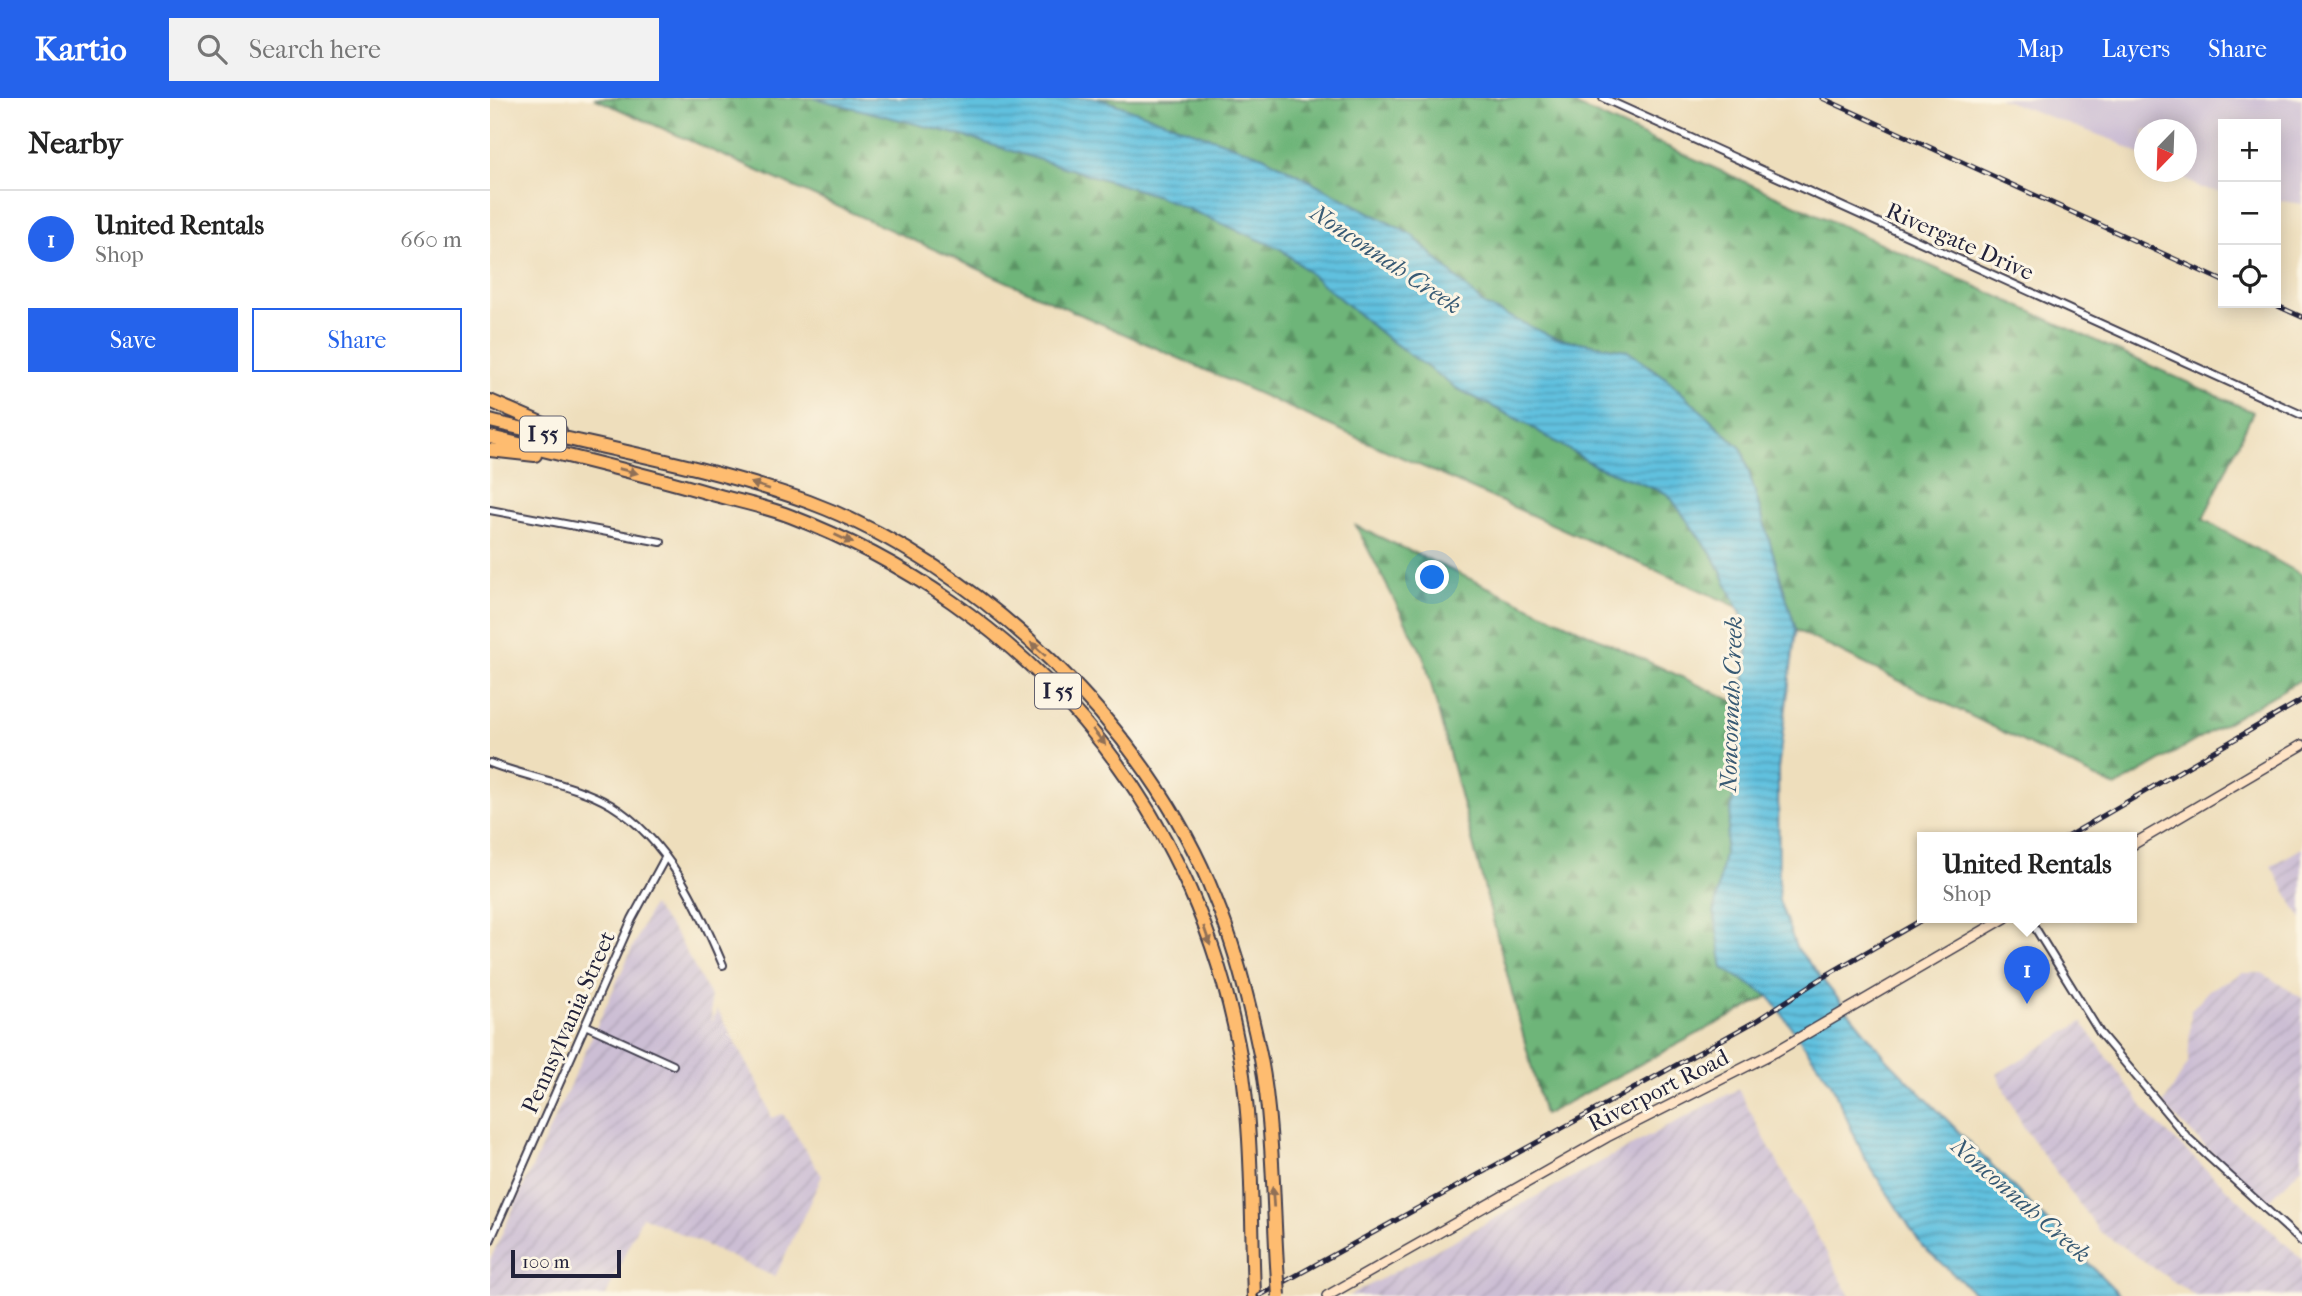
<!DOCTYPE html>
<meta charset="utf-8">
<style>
body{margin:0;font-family:"IM FELL French Canon",serif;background:#f2f2f2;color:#222}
.controls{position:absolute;right:21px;top:21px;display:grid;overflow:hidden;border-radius:0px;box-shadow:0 4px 18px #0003}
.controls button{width:63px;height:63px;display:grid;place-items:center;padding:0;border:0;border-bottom:2px solid #e0e0e0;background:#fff;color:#222;font:35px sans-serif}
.compass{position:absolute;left:1644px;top:21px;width:63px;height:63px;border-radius:50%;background:#fff;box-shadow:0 4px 18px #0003;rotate:203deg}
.scale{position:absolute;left:21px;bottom:18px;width:110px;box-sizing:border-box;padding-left:7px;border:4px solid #22223b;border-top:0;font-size:19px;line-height:24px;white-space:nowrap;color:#22223b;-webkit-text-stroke:5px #fcf5e5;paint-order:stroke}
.you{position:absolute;left:943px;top:480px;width:24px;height:24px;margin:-18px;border:5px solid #fff;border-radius:50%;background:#1a73e8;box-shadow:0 0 0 10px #1a73e833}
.badge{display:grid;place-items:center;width:46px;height:46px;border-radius:50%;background:#2563eb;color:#fff;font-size:23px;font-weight:700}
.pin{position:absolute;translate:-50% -58px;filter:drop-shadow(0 2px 4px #0008)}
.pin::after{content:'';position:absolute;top:37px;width:24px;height:21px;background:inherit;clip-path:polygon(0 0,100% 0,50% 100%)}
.popup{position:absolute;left:1427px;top:734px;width:220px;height:91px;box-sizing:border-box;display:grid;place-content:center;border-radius:0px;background:#fff;filter:drop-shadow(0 2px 5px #0005);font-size:23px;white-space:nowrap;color:#767676}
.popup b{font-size:26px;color:#222}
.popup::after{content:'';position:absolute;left:50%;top:100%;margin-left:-14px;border:14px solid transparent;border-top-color:#fff}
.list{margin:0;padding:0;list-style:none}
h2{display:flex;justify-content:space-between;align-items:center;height:91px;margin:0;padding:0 28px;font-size:30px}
h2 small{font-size:23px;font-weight:400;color:#767676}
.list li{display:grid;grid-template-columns:46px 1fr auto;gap:21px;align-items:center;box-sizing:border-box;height:98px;padding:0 28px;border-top:2px solid #e0e0e0}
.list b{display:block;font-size:26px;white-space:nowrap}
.list p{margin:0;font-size:23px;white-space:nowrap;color:#767676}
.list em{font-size:23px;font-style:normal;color:#767676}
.actions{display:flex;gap:14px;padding:21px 28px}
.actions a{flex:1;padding:16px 0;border:2px solid #2563eb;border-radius:0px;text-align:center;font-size:24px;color:#2563eb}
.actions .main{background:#2563eb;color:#fff}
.icon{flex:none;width:38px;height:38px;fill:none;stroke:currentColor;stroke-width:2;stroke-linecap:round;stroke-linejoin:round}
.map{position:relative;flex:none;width:1812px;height:1198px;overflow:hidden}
header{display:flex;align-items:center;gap:42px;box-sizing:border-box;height:98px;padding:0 35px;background:#2563eb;color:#fff}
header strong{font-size:33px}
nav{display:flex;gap:38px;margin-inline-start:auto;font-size:24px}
.search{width:490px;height:63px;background:#f2f2f2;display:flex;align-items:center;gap:18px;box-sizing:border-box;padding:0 24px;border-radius:0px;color:#767676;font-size:26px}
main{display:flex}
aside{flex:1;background:#fff}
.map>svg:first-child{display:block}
</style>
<header>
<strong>Kartio</strong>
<div class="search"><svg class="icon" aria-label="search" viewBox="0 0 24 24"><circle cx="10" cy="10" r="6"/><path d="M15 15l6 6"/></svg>Search here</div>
<nav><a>Map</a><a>Layers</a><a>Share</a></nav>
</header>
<main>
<aside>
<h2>Nearby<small></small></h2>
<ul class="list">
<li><span class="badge">1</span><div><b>United Rentals</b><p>Shop</p></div><em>660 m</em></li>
</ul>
<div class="actions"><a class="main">Save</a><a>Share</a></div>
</aside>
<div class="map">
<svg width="1812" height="1198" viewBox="0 0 1812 1198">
<defs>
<pattern id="industrial-furrows" width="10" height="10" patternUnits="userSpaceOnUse" patternTransform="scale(1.75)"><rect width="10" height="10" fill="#ccbed4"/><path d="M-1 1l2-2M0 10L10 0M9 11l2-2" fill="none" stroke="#afa3b7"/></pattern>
<pattern id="forest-firs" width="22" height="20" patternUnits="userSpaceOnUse" patternTransform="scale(1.75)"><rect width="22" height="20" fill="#6eb579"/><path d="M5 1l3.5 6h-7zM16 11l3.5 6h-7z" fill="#5a9364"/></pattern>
<pattern id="water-rules" width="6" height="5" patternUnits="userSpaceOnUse" patternTransform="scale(1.75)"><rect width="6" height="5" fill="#61c1df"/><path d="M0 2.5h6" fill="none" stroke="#509cb6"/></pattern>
</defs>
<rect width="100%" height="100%" fill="#fcf5e5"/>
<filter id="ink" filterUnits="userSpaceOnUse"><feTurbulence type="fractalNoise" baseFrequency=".0143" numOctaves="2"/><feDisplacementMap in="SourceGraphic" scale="14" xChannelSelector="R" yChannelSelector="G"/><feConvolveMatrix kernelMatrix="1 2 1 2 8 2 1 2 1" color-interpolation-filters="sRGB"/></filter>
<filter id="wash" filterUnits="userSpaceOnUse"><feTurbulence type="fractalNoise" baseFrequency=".00686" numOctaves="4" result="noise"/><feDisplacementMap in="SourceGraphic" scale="28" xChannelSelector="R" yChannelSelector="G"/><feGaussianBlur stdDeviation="1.57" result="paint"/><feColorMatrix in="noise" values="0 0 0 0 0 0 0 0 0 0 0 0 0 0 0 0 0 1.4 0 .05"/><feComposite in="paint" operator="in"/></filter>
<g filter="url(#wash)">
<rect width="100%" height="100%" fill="#eedebc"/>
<g fill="url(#industrial-furrows)">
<polygon points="1812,750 1812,821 1781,768"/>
<polygon points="162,807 188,839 220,898 222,924 227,911 268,985 282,1020 293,1016 332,1078 285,1179 152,1118 116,1198 0,1198 0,1162"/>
<polygon points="1753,875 1772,875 1812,900 1812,1069 1775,1107 1673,1007 1698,965 1701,912 1719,892"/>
<polygon points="1592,924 1661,1020 1812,1161 1812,1198 1705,1198 1609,1133 1534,1030 1507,976"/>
<polygon points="1248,991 1360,1198 859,1198"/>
</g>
<polygon fill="#ccbed4" points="1508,0 1812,0 1812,106 1786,102 1786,26 1733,26 1733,94 1713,91 1681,74 1696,74 1696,32 1654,32 1654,59 1625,43"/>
<g fill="url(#forest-firs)" stroke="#486c5a" stroke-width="2">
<polygon points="104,0 324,0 341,3 473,38 668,98 791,151 893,237 966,290 1033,324 1106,368 1178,396 1225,461 1248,509"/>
<polygon points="605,0 1070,0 1763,314 1713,421 1812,477 1812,581 1625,689 1306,532 1252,351 1177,281 1136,252 1065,240 994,207 922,137 773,58"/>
<polygon points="866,428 1252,607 1233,870 1279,898 1054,1017 934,559"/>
</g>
<polygon fill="url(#water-rules)" stroke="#42728d" stroke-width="2" points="324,0 605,0 617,3 773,58 922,137 994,207 1065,240 1136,252 1177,281 1252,351 1306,532 1288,671 1289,802 1306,849 1397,961 1631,1198 1488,1198 1432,1148 1374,1059 1341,985 1279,898 1233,870 1224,814 1243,702 1259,533 1225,461 1178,396 1106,368 1033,324 966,290 893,237 791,151 668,98 473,38"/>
</g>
<g filter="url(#ink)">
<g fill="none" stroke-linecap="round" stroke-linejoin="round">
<g stroke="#413e4e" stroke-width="10">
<g id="street">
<polyline points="1113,0 1812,317"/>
<polyline points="0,412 171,444"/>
<path d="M0 665C38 680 86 686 121 707 178 742 208 808 233 867"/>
<polyline points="1539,820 1610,935 1697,1039 1812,1144"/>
<polyline points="95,927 183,967"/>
<polyline points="0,1143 142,821 175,760"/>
</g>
</g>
<g stroke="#413e4e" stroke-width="12">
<g id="secondary">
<polyline points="1642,747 1812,647"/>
<polyline points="837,1198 1117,1039 1285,954 1515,820"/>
</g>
</g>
<g stroke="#413e4e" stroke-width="16">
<g id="highway">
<polyline points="0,303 70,333"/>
<path d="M0 323C106 349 216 367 319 404 489 467 659 631 725 800 746 851 760 907 771 961 783 1025 783 1102 787 1167"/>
<path d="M0 339C73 357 147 374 219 395 246 403 274 408 300 418 534 508 700 699 748 946 763 1024 761 1118 764 1198"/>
<polyline points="0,352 45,357"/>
</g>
</g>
<use href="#street" stroke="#fff" stroke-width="6"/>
<use href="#secondary" stroke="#ffe4c6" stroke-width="9"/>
<use href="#highway" stroke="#febc70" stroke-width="12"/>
<g stroke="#22223b" stroke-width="5">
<g id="rail">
<polyline points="1332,0 1733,183"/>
<polyline points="1781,205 1812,219"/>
<polyline points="1575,740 1812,602"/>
<polyline points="769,1198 1264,924 1335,878 1435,820"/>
</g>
</g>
<use href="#rail" stroke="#fcf5e5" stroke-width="2.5" stroke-dasharray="8" stroke-linecap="butt"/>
<g stroke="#413e4e" stroke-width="16" stroke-linecap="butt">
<polyline id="highway-bridge" points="787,1167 789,1198"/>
</g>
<use href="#highway-bridge" stroke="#febc70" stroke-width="12"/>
</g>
<defs><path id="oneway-solid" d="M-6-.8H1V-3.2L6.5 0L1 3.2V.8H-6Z" transform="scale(1.75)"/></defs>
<g fill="#906f56">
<use href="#oneway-solid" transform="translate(138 373) rotate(14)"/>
<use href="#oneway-solid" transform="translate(270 388) rotate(-162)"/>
<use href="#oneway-solid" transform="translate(354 441) rotate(25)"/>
<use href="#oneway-solid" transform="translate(548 551) rotate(-138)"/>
<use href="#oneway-solid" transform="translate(609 639) rotate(51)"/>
<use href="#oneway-solid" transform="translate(717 838) rotate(71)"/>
<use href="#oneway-solid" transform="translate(783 1099) rotate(-94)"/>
</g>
</g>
<g text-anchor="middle" stroke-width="6" stroke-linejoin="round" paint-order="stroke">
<g fill="#fcf5e5" stroke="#63616e" stroke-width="2">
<rect x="30" y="318.5" width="46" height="35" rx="5"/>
<rect x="545" y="575.5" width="46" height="35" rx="5"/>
</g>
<g font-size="21" font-weight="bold" fill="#22223b">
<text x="53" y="343">I 55</text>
<text x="568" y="600">I 55</text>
</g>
<g font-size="23" fill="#22223b" stroke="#fcf5e5">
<text transform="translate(1470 143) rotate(24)" y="8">Rivergate Drive</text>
<text transform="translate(78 924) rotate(-66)" y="8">Pennsylvania Street</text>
<text transform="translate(1168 992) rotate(-27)" y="8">Riverport Road</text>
</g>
<g font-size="24" font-style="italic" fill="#385a74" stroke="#fcf5e5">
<text transform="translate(896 161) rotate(34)" y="8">Nonconnah Creek</text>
<text transform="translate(1241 606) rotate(-88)" y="8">Nonconnah Creek</text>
<text transform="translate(1531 1102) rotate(41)" y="8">Nonconnah Creek</text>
</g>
</g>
</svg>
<div class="controls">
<button>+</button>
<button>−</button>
<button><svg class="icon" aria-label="locate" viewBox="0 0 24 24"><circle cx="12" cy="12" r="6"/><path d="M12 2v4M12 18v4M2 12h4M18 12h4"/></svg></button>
</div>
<svg class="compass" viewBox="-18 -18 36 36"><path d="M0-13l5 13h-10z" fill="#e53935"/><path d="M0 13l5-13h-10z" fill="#767676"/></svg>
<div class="scale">100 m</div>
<div class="you"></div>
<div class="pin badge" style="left:1537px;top:906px">1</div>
<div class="popup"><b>United Rentals</b>Shop</div>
</div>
</main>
